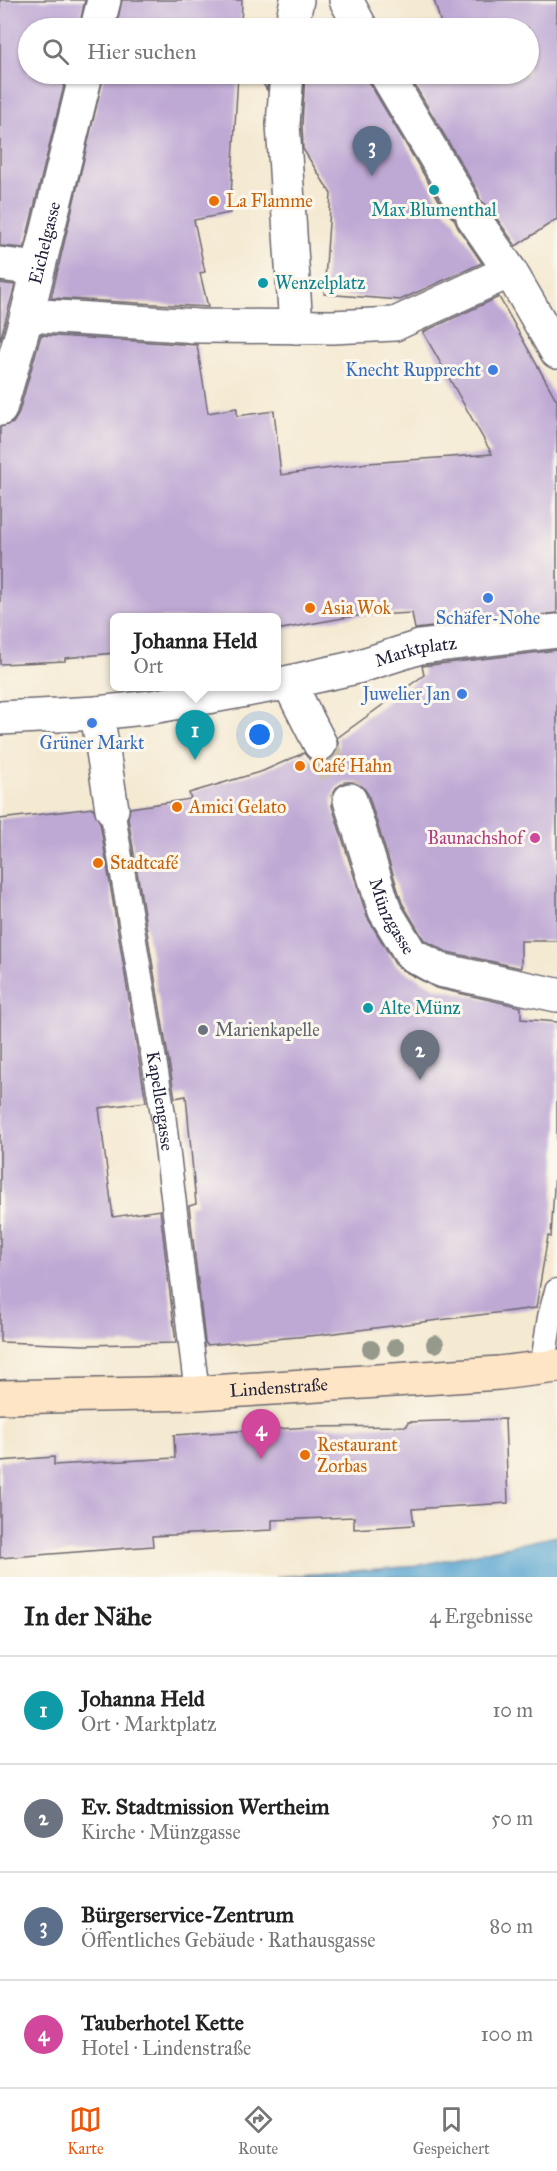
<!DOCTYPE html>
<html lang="de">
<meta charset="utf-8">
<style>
body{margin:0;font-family:"IM FELL Great Primer",serif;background:#f6f6f6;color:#222}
.you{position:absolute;left:260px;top:735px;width:21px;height:21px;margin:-15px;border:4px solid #fff;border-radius:50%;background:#1a73e8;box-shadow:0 0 0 9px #1a73e833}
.badge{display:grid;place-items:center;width:39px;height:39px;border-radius:50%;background:#ea580c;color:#fff;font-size:20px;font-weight:700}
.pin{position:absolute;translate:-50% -50px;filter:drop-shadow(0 2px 3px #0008)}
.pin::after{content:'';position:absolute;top:32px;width:21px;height:18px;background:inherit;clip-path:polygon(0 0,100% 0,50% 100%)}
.popup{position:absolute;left:110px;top:613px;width:171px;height:78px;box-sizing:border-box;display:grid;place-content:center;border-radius:9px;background:#fff;filter:drop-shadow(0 2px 4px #0005);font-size:20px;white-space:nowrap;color:#767676}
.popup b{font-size:22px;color:#222}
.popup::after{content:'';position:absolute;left:50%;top:100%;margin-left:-12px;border:12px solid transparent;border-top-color:#fff}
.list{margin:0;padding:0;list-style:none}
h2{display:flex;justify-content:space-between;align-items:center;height:78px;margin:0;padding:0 24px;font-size:26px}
h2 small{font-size:20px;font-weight:400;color:#767676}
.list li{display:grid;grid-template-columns:39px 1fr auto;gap:18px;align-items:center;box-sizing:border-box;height:108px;padding:0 24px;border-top:2px solid #e0e0e0}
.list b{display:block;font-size:22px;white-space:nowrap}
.list p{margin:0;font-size:20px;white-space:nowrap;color:#767676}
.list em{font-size:20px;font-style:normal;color:#767676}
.icon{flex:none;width:33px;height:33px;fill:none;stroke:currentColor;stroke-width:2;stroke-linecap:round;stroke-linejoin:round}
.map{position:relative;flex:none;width:557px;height:1577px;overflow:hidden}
.search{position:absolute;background:#fff;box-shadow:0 2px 4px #0004;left:18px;right:18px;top:18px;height:66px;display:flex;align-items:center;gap:15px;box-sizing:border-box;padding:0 21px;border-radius:33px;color:#767676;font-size:22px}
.sheet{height:510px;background:#fff}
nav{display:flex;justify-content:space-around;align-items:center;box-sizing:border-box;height:84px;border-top:2px solid #e0e0e0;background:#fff;font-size:16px;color:#767676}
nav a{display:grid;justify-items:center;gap:3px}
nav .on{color:#ea580c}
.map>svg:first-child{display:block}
</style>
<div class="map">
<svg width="557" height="1577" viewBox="0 0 557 1577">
<rect width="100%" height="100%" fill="#fbf7ec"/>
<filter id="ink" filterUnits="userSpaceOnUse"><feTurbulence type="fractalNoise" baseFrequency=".0167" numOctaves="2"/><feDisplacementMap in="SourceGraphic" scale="12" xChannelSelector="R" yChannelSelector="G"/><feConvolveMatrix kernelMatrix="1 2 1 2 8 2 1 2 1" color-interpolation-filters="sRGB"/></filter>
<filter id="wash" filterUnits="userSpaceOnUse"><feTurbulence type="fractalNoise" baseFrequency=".008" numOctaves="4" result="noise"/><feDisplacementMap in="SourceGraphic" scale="24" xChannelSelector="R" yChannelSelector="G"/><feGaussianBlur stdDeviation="1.35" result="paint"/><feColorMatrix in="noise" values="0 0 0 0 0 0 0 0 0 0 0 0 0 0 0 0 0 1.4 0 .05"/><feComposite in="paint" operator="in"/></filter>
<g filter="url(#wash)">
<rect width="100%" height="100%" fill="#f4e9d1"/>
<polygon fill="#57a4d0" stroke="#3c6386" stroke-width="1.5" points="557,1536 557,1577 276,1577 416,1566"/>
<g id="blocks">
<g fill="#bea8d4">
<polygon points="0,0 85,0 79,28 28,28 28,74 67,74 24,248 0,246"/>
<polygon points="122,0 242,0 241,28 116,28"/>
<polygon points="434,0 557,0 557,219 516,246 488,206 480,200 478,192 408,74 528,74 528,28 434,28 441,24"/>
<polygon points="104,74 238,74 230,213 194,220 205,272 200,273 208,307 51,298"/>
<polygon points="257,74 268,74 267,90"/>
<polygon points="305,74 367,74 370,84 446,212 454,219 458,228 482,263 400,300 324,294 331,194 303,149 302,124"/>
<polygon points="0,283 15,285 0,341"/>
<polygon points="499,297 557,401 557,613 415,629 412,613 354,616 276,630 276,618 114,618 114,653 65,658 65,661 0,664 0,427 13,423 18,415 41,335 197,345 208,413 237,408 237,416 274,411 281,475 368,463 492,454 423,332"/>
<polygon points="557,650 557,941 521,941 521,968 447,952 424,940 402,903 368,794 363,787 355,782 345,782 336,788 332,797 332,806 367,917 395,964 402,970 436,988 521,1007 521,1019 557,1022 557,1139 551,1237 548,1236 536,1308 319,1335 207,1345 205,1342 189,1206 196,1204 186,1096 175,1098 128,818 130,808 191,799 189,793 263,771 304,753 310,760 318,763 328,761 336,754 339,746 337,738 424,675 422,666"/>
<polygon points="93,808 100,823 146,1102 99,1108 113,1217 160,1210 176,1343 84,1345 0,1342 0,819"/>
<polygon points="505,1419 508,1503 412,1509 414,1525 354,1529 354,1517 272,1520 272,1530 152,1536 153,1546 0,1558 0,1461 54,1457 54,1465 175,1458 174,1435 310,1427 407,1426 408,1422"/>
</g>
</g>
</g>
<g filter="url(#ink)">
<use href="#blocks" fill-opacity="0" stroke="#6c6870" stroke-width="1.5"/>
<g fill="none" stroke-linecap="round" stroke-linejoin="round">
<polyline stroke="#cac1b3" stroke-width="33" stroke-dasharray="33 16" stroke-linecap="butt" points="320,744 350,800"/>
<g stroke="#6c6870" stroke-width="27">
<g id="lane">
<path id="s1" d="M112 809 163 1114 197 1393"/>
<polyline points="542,1369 550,1317 557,1291"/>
</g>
</g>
<g stroke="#6c6870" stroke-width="36">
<g id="street">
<polyline points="346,0 361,28"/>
<polyline points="97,28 104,0"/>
<polyline points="291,28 297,0"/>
<polyline points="287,74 283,124 296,327"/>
<polyline points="386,74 462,202"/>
<polyline points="473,217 510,271 557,352"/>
<polyline points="0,264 37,269"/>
<polyline points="27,315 198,326 332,327 395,324 510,271"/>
<path id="s2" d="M0 409 27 315 86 74"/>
<polyline points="289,683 320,744"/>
<path id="s3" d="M276 685 357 667 420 647 557 631"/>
<polyline points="97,713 112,809"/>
<polyline points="0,718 97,713 152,707 268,686"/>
<path id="s4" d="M350 800 385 911 411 954 440 970 557 995"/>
</g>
</g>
<g stroke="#6c6870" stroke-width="36">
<g id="secondary">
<path id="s5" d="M0 1397 197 1393 499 1373 557 1366"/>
</g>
</g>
<use href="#lane" stroke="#fff" stroke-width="24"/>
<use href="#street" stroke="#fff" stroke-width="33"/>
<use href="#secondary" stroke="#fde5c5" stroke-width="33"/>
</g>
<g fill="#969a8b">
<circle cx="435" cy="1344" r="9"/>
<circle cx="396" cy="1347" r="9"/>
<circle cx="371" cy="1349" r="9"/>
</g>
</g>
<g fill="#0f9aa8" stroke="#fbf7ec" stroke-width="2">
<circle cx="434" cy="190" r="6"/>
<circle cx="263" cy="283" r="6"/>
<circle cx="368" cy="1008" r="6"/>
</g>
<g fill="#e8710a" stroke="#fbf7ec" stroke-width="2">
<circle cx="214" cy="201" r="6"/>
<circle cx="310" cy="608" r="6"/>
<circle cx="300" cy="766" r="6"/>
<circle cx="177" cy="807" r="6"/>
<circle cx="98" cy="863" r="6"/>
<circle cx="305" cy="1455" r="6"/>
</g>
<g fill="#3f7fe0" stroke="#fbf7ec" stroke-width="2">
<circle cx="493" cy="370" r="6"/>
<circle cx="488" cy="598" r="6"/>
<circle cx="462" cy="694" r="6"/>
<circle cx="92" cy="723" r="6"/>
</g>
<circle fill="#d1479c" stroke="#fbf7ec" stroke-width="2" cx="535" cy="838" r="6"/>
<circle fill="#6b7280" stroke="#fbf7ec" stroke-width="2" cx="203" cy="1030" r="6"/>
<g text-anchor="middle" stroke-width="6" stroke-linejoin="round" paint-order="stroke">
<g font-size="18" fill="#c56008" stroke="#fbf7ec" text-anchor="start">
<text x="226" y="207">La Flamme</text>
<text x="322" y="614">Asia Wok</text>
<text x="312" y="772">Café Hahn</text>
<text x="189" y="813">Amici Gelato</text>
<text x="110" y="869">Stadtcafé</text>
<text x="317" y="1451">Restaurant<tspan x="317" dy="21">Zorbas</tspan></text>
</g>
<g font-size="18" fill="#0d838f" stroke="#fbf7ec" text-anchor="start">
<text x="434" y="216" text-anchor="middle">Max Blumenthal</text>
<text x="275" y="289">Wenzelplatz</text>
<text x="380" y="1014">Alte Münz</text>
</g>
<g font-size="18" fill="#22223b" stroke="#fbf7ec">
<text dy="6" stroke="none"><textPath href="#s2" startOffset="172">Eichelgasse</textPath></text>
<text dy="6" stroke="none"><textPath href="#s3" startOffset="144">Marktplatz</textPath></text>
<text dy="6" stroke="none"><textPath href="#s4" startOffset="124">Münzgasse</textPath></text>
<text dy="6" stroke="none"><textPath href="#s1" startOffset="296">Kapellengasse</textPath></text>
<text dy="6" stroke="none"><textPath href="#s5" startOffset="279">Lindenstraße</textPath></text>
</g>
<g font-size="18" fill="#366cbe" stroke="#fbf7ec" text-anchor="end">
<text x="481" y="376">Knecht Rupprecht</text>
<text x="488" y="624" text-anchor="middle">Schäfer-Nohe</text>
<text x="450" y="700">Juwelier Jan</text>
<text x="92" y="749" text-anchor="middle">Grüner Markt</text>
</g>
<g font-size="18" fill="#b23c85" stroke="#fbf7ec" text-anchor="end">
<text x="523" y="844">Baunachshof</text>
</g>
<g font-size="18" fill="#5b616d" stroke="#fbf7ec" text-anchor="start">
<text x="215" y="1036">Marienkapelle</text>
</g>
</g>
</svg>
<div class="you"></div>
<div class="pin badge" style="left:195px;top:760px;background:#0f9aa8">1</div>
<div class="popup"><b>Johanna Held</b>Ort</div>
<div class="pin badge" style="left:420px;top:1080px;background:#6b7280">2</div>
<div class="pin badge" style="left:372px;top:176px;background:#5c6f8a">3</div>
<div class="pin badge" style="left:261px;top:1459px;background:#d1479c">4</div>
<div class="search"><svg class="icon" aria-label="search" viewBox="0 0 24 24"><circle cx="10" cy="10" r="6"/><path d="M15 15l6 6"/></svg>Hier suchen</div>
</div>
<section class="sheet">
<h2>In der Nähe<small>4 Ergebnisse</small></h2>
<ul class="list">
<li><span class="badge" style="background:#0f9aa8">1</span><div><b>Johanna Held</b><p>Ort · Marktplatz</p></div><em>10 m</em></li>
<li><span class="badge" style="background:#6b7280">2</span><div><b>Ev. Stadtmission Wertheim</b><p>Kirche · Münzgasse</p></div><em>50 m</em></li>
<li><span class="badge" style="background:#5c6f8a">3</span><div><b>Bürgerservice-Zentrum</b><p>Öffentliches Gebäude · Rathausgasse</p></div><em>80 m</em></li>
<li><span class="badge" style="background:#d1479c">4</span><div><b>Tauberhotel Kette</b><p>Hotel · Lindenstraße</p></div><em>100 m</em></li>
</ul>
</section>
<nav>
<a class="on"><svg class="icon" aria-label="map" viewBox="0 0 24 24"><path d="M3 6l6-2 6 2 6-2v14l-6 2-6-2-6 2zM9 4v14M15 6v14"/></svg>Karte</a>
<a><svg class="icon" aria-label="directions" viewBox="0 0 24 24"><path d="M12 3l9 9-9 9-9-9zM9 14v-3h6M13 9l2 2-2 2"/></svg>Route</a>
<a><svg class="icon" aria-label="saved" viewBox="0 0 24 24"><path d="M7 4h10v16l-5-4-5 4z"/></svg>Gespeichert</a>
</nav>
